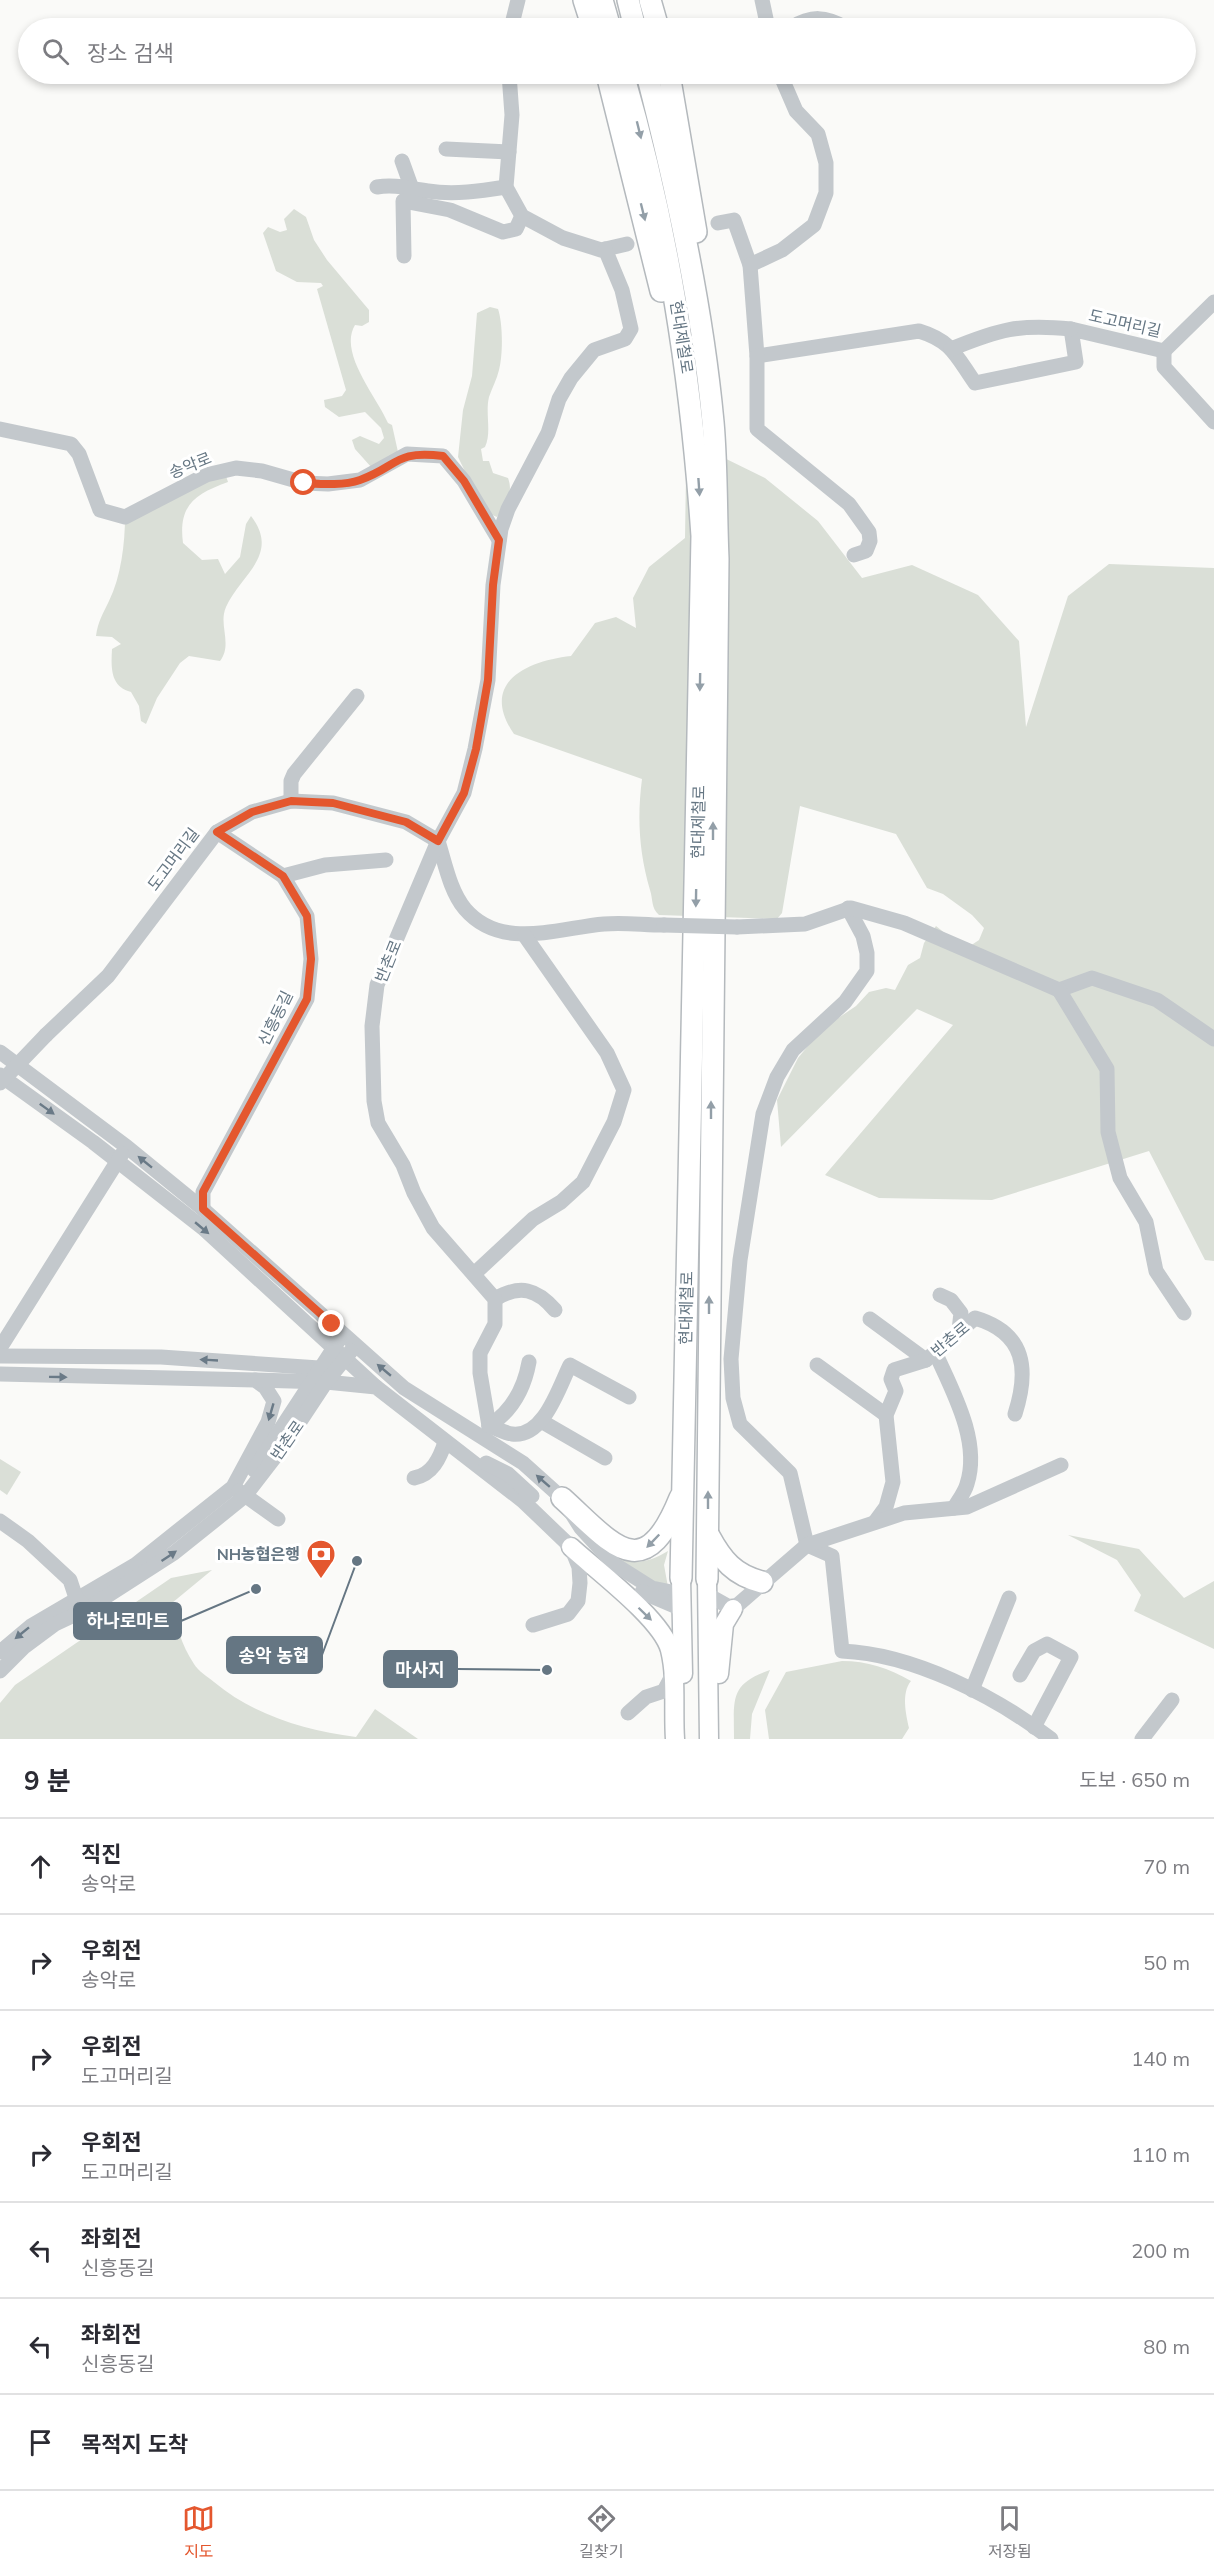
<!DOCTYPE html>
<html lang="ko">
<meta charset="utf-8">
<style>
body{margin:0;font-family:Mulish,"Noto Sans KR",sans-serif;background:#f2f2f3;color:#2b2b33}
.stop{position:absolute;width:18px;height:18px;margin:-14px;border:4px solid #e4572e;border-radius:50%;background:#fff}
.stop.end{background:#e4572e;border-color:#fff;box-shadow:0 2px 6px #0008}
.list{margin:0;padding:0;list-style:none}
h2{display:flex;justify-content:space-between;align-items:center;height:78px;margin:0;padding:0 24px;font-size:26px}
h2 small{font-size:20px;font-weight:400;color:#7c7c81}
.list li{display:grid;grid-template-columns:39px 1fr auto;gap:18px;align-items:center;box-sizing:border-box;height:96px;padding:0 24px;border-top:2px solid #e1e1e2}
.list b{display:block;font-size:22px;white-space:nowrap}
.list p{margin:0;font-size:20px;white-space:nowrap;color:#7c7c81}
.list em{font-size:20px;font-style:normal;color:#7c7c81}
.icon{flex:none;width:33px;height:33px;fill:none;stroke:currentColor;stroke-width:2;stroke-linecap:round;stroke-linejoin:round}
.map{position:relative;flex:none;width:1214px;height:1739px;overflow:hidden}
.search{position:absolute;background:#fff;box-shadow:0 3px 9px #0003;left:18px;right:18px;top:18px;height:66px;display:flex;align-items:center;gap:15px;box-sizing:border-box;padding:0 21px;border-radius:33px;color:#7c7c81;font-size:22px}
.sheet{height:750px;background:#fff}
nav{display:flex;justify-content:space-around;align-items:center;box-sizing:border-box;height:84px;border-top:2px solid #e1e1e2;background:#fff;font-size:16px;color:#7c7c81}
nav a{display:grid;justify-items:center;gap:3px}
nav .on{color:#e4572e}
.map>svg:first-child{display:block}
</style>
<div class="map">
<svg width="1214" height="1739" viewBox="0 0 1214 1739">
<rect width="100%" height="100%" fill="#fafaf8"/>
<g fill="#dadfd7">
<path d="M294 209 306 217 314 240 327 260 369 310V322L362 326 355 325C338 353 377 397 388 423L392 425 398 452 372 468 355 449 352 440 360 436 379 444 384 438 381 428 365 412 339 417 325 407 324 400 342 396 346 390 317 289 323 286 321 283 297 282 276 271 263 233 268 227 280 232 287 230 284 219Z"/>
<path d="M490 307 498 309C503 323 503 355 499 370 497 379 492 388 489 397 485 414 492 432 485 447L481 449 483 461H489L493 473 508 478C514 494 505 503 497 517L485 512 458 457 463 410 472 376 477 313Z"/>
<path d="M712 452 765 478 818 521 862 578 912 565 978 595 1019 641 1026 727 1068 596 1109 564 1214 568V1261L1205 1260 1149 1151 992 1200 879 1198 825 1175 953 1025 917 1009 781 1147 777 1100 798 1058 822 1029 856 1006 869 992 886 988 895 990 908 965 920 958 924 943 936 926 951 938 970 946 979 940 984 928 972 915 943 894 927 888 896 834 800 806 782 913 777 919 659 915C651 908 653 899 650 890 639 852 637 818 642 779L514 734C479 683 526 661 571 656L595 623 616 617 636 628 633 598 649 567 685 538 686 474Z"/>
<path d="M226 476 228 482C195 494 178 505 183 543L202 560 218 559 225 574 240 557 246 524 251 516C281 555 240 575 226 607 218 625 233 644 220 661L189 656 180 663 157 698 146 724 141 721 139 706 131 692C110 687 111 667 112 649L121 644 112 637 96 636C98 621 103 614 109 601 121 577 125 543 125 517L174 490Z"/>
<polygon points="0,1459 21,1472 7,1495 0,1490"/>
<polygon points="1068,1535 1139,1549 1184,1598 1214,1581 1214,1649 1134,1611 1141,1595 1117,1560"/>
<path d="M603 1545C629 1563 639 1568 668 1551L664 1565 668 1587 633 1574Z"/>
<path d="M212 1570 172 1603C176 1625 181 1644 194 1664 198 1671 208 1677 214 1682 255 1716 305 1730 356 1737L375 1709 418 1739H0V1703L15 1685 171 1578Z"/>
<path d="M842 1661C867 1661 889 1668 911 1681 901 1693 906 1714 909 1728L902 1739H769L765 1710 786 1672Z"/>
<path d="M770 1670 752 1714 750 1739H734C734 1699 729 1684 770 1670Z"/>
</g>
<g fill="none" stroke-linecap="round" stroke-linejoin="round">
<g stroke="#b5babe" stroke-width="21">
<g id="major">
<path d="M571 1547C596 1570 662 1619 670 1650 677 1678 673 1711 675 1739"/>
<polyline points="681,1578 683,1674"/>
<polyline points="707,1579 709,1739"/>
<polyline points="719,1674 724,1624 733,1609"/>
</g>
</g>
<g stroke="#b4b9bd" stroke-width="24">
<g id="highway">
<polyline points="584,0 593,28"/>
<polyline points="602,0 610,28"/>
<polyline points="628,0 635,28"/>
<polyline points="650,0 658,28"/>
<polyline points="607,74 661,291"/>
<path d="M623 74C668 228 691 376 702 536L681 1578"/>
<path d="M647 74C676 187 702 305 713 422 717 467 716 514 718 559L707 1579"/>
<polyline points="669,74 696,232"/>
<path d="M562 1498C612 1543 643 1589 680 1498"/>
<path d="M709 1536C722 1560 734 1575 762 1582"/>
</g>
</g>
<g stroke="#c3c8cc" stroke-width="15">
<polyline points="762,0 768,28"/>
<polyline points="511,28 518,0"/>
<path d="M791 28C811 15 826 16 846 28"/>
<polyline points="509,74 512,115 506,187 522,216 563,238 601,250 627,244"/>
<polyline points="446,149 509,152"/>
<polyline points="402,161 411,186"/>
<path d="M377 187C396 184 410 189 428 191 454 195 481 191 506 187"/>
<path d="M718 223 734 220 750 265 757 356 919 331C952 341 956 356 975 383L1076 362 1071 329 1164 351 1214 302"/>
<polyline points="404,256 403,201 450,210 503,232 516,229 522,216"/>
<polyline points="750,265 782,250 814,225 826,193 826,163 818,134 796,111 780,74"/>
<path d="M951 349C1000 329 1018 324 1071 329"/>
<polyline points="1164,351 1164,367 1214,422"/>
<polyline points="757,356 757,429 849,504 869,532 870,541 866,551 854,555"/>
<polyline points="0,429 71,444 79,454 100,510 125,517 206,475 236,468 262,471 304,483 328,484 360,480 407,454 443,456 464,481 499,540"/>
<polyline points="291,801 291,781 294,774 357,696"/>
<polyline points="283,876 325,865 386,860"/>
<path d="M848 908 863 936 867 953V971L845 1002 793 1050 777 1077 763 1114 740 1260 731 1359 733 1398 740 1424 790 1473 807 1545 832 1556 842 1651C913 1654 995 1696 1051 1739"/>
<polyline points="737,927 805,924 851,908 904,923 1059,990 1092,978 1157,1000 1214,1039"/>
<polyline points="1059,990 1107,1069 1108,1132 1120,1178 1146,1222 1156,1271 1184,1313"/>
<path d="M46 1035 108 976 217 832 252 812 291 801 333 803 406 822 438 841C445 863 450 891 465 909 501 951 558 928 604 924 623 922 644 925 664 925"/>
<polyline points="0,1052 127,1147 203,1209 404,1388 523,1463 562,1498 581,1528 614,1564 652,1588 681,1594"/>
<polyline points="0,1075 93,1142 203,1228 376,1387"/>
<polyline points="203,1209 203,1192 307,999 311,959 307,916 283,876 217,832"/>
<polyline points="474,1274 533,1219 561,1202 583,1182 614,1122 624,1090 607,1053 525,936"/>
<polyline points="940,1295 951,1300 961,1313 959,1330"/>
<path d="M495 1299C520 1284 537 1289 555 1310"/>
<polyline points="870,1319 926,1360"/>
<polyline points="0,1348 122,1154"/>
<path d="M935 1352C952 1390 981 1441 967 1484 965 1492 958 1501 954 1508"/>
<polyline points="0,1356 161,1357 319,1368"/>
<polyline points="817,1365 886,1415"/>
<polyline points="0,1374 255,1380 265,1387 274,1401 268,1422 233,1487 135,1565 31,1626 0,1652"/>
<polyline points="255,1380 326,1382 376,1387 523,1501 571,1547 579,1567 580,1583 578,1601 568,1614 533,1625"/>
<polyline points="541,1421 605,1458"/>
<polyline points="489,1426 480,1373 480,1353 495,1324 495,1299 433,1228 414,1193 403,1165 378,1123 374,1101 372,1026 377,985 438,841 464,793 475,749 488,680 493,585 501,529 508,509 548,433 559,399 571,378 594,350 625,339 631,329 622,290 605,249"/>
<path d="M489 1426C496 1428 505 1433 512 1434 544 1438 559 1387 570 1365L629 1397"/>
<path d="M489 1426C512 1411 524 1390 529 1362"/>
<polyline points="486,1463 508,1474 532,1496"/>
<polyline points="254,1470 339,1340"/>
<path d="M414 1478C432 1475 440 1458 445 1442"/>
<polyline points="239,1491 278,1519"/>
<polyline points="0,1521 28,1541 70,1580 76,1598 83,1605"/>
<path d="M875 1522 886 1507 893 1482 886 1415 896 1391 891 1379 894 1370 926 1360 975 1318C1026 1333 1029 1370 1015 1414"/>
<polyline points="642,1592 682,1609"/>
<polyline points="708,1595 733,1609"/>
<polyline points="733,1609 807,1545 904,1513 967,1507 1061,1465"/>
<polyline points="0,1671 24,1647 55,1624 87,1609 174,1553 245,1496 285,1444 326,1382 351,1351"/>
<polyline points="1020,1675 1034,1651 1047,1644 1071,1657 1034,1727"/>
<polyline points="972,1690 1009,1598"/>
<polyline points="628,1713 646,1697 664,1691 672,1676"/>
<polyline points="1142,1739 1172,1700"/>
</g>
<use href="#major" stroke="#fff" stroke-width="18"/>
<use href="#highway" stroke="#fff" stroke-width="21"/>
<g stroke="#c3c8cc" stroke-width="15">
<polyline points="664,925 737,927"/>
<polyline points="0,1083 46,1035"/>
</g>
</g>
<defs><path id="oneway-solid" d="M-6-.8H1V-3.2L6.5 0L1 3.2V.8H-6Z" transform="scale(1.5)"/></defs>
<g fill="#939fa8">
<use href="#oneway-solid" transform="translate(639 130) rotate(76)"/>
<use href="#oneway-solid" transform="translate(643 212) rotate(76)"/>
<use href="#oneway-solid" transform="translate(699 487) rotate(86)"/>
<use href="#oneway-solid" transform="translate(700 682) rotate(91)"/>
<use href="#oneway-solid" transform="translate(713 831) rotate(-90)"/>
<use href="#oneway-solid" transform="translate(696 898) rotate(91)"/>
<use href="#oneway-solid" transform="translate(711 1110) rotate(-90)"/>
<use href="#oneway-solid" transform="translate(709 1305) rotate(-90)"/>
<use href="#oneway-solid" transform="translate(708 1500) rotate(-90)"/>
<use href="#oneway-solid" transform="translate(653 1541) rotate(134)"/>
<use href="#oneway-solid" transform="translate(645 1614) rotate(44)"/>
</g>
<g fill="#6a7a87">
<use href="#oneway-solid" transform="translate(47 1109) rotate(36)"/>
<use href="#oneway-solid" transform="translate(145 1162) rotate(-141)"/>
<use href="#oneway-solid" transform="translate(202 1228) rotate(40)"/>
<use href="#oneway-solid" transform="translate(209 1360) rotate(-177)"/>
<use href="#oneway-solid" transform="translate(384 1370) rotate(-140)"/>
<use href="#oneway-solid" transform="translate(58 1377) rotate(1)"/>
<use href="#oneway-solid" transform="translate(271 1412) rotate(106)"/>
<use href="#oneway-solid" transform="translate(543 1481) rotate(-139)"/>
<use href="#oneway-solid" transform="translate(169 1556) rotate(-34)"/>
<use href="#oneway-solid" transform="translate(22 1633) rotate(141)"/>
</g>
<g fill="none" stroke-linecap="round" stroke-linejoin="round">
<path stroke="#e4572e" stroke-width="8" d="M304 483C321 484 343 486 360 480 399 466 394 450 443 456L464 481 499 540 493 585 488 680 476 749 464 793 438 841 406 822 333 803 291 801 252 812 217 832 283 876 307 916 311 959 307 999 203 1192V1209L332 1324"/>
</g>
<defs>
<g id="bank-pin" transform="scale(1.5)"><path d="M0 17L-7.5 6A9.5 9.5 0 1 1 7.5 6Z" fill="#e4572e" stroke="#fff"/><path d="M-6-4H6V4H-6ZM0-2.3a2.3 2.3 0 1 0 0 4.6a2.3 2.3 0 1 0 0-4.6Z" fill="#fff"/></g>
</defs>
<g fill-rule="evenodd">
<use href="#bank-pin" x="321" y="1554"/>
</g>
<g text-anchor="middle" stroke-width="6" stroke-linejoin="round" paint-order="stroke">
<g font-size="16" fill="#657683" stroke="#fff">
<text transform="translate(1125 323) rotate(13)" y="6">도고머리길</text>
<text transform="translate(682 337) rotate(81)" y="6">현대제철로</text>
<text transform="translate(190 465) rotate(-22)" y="6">송악로</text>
<text transform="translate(698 822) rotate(-89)" y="6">현대제철로</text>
<text transform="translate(173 859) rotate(-53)" y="6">도고머리길</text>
<text transform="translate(388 961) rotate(-68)" y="6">반촌로</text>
<text transform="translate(275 1018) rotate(-64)" y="6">신흥동길</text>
<text transform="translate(686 1308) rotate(-89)" y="6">현대제철로</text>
<text transform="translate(950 1339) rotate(-40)" y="6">반촌로</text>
<text transform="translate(287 1440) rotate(-55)" y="6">반촌로</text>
</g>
<g font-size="16" font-weight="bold" fill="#657683" stroke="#fff" text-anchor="end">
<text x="300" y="1560">NH농협은행</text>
</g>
</g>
<path fill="none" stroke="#657683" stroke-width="2" d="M256 1589L181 1621M357 1561L322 1655M547 1670L457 1669"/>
<g fill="#657683" stroke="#fff" stroke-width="2">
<circle cx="256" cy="1589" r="6"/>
<circle cx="357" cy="1561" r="6"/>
<circle cx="547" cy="1670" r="6"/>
</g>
<g fill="#657683" stroke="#657683" stroke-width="2">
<rect x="74" y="1603" width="107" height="36" rx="6"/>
<rect x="227" y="1637" width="95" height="36" rx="6"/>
<rect x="384" y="1651" width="73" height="36" rx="6"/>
</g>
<g font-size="18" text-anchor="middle" font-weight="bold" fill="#fff">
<text x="128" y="1627">하나로마트</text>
<text x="274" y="1662">송악 농협</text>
<text x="420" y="1676">마사지</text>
</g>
</svg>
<div class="stop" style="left:304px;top:483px"></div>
<div class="stop end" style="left:332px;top:1324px"></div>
<div class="search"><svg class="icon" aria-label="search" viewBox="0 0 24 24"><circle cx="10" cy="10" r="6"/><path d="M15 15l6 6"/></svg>장소 검색</div>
</div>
<section class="sheet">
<h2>9 분<small>도보 · 650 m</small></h2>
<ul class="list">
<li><svg class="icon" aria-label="ahead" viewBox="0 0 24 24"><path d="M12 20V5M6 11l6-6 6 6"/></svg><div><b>직진</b><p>송악로</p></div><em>70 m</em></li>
<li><svg class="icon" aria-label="right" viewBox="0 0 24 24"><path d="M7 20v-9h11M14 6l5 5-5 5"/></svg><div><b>우회전</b><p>송악로</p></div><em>50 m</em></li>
<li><svg class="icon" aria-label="right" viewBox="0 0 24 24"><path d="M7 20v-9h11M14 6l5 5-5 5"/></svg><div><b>우회전</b><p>도고머리길</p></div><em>140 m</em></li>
<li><svg class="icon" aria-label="right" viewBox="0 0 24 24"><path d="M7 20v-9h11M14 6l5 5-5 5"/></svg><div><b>우회전</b><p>도고머리길</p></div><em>110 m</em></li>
<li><svg class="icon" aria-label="left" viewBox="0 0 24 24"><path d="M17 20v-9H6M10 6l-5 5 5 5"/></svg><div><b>좌회전</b><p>신흥동길</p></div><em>200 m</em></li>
<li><svg class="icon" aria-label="left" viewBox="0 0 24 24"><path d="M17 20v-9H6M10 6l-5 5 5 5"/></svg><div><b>좌회전</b><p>신흥동길</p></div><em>80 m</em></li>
<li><svg class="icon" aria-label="arrive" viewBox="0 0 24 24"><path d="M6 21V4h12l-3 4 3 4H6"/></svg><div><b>목적지 도착</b></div></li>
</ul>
</section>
<nav>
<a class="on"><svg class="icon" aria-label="map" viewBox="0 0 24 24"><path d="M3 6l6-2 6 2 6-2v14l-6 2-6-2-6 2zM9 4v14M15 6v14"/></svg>지도</a>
<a><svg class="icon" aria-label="directions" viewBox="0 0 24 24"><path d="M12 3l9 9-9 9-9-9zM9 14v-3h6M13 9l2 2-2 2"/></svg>길찾기</a>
<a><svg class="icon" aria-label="saved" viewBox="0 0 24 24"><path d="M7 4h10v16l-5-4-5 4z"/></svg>저장됨</a>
</nav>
